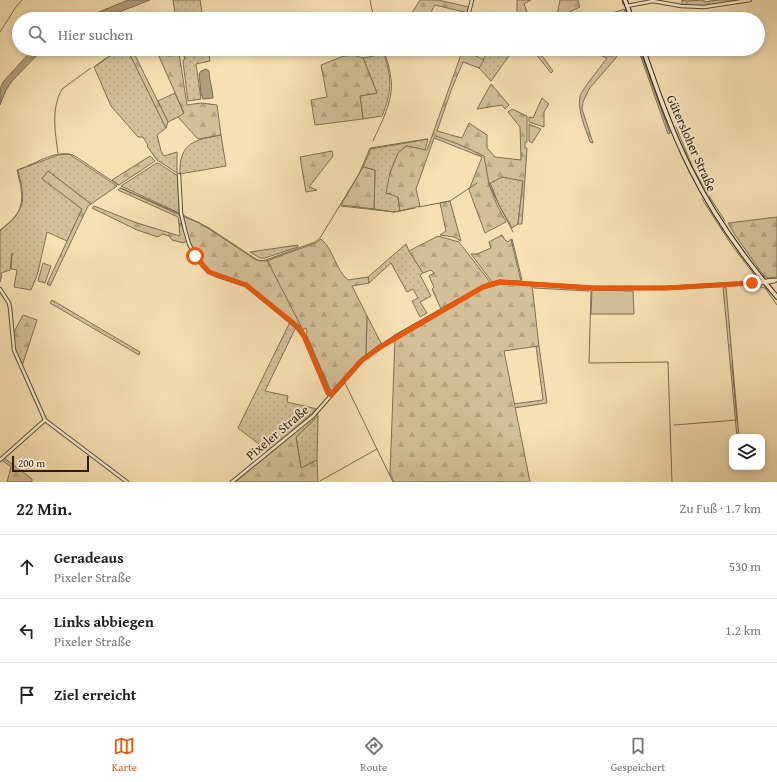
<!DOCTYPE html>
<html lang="de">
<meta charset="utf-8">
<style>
body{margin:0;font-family:"Gentium Book Plus",serif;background:#f6f6f6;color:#222}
.controls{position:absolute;right:12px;bottom:12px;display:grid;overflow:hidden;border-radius:8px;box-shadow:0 2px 6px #0003}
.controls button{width:36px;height:36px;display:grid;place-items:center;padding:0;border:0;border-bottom:1px solid #e0e0e0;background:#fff;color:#222;font:20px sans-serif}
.scale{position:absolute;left:12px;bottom:10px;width:77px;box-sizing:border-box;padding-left:4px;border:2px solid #2a1e10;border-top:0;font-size:11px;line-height:14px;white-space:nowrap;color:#2a1e10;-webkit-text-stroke:3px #faecce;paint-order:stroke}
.stop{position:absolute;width:12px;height:12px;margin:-9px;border:3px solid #ea580c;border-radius:50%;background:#fff}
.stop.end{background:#ea580c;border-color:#fff;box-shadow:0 1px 4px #0008}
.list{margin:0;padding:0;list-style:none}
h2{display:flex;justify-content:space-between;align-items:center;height:52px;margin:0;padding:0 16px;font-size:17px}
h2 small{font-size:13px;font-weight:400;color:#767676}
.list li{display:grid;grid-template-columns:26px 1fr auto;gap:12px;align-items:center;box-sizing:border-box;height:64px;padding:0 16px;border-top:1px solid #e0e0e0}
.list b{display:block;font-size:15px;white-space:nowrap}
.list p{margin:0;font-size:13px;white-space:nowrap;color:#767676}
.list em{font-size:13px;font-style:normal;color:#767676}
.icon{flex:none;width:22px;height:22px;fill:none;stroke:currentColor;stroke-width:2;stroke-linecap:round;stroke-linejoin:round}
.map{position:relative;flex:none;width:777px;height:482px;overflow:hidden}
.search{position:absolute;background:#fff;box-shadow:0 2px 6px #0003;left:12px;right:12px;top:12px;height:44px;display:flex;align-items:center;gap:10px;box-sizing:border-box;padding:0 14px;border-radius:22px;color:#767676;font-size:15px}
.sheet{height:244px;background:#fff}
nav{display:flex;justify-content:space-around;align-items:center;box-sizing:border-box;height:56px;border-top:1px solid #e0e0e0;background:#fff;font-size:11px;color:#767676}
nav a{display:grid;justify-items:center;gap:2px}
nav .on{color:#ea580c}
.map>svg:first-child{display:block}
</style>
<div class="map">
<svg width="777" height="482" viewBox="0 0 777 482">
<defs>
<pattern id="grass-dots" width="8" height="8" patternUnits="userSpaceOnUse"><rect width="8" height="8" fill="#d4c098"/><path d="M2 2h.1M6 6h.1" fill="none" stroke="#b6a582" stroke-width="1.8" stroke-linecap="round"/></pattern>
<pattern id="forest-firs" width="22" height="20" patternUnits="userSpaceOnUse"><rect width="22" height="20" fill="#d4c098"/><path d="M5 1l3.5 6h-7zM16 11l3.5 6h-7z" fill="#b6a582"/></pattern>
</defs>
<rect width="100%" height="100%" fill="#f7e1b4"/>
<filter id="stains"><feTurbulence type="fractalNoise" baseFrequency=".005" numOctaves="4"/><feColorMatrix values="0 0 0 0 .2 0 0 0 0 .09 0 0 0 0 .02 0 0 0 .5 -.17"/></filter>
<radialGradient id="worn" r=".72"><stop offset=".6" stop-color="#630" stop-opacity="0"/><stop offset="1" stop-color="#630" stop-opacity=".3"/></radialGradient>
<g fill="url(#grass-dots)" stroke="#7f6f54">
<polygon points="173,0 200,0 203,19 176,19"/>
<polygon points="120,49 128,49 166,128 157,135 161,151 164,156 177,152 177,173 157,160 147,146 148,145 143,137 138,137 111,106 94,67"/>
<polygon points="179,49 208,49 210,61 196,64 201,99 188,101 183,62 185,57 179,53"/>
<polygon points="477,49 514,49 491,81 479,68 486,54"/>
<polygon points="638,49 639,49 670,133 668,134"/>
<path d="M384 54C392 79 392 92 382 116L363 119 360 96 377 93 363 58Z"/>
<polygon points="175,93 184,114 168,122 158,101"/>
<path d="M221 135 226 166 180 174C179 142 195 140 221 135Z"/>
<polygon points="428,139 425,150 406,146 398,153 390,173 398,197 400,211 394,212 374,209 375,170 363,167 371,149"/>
<path d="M69 154 117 186 91 204 48 171 71 201 82 209 67 241 47 232 38 272 37 273H38L31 290 14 287 17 270 11 269 12 253 10 270 1 273 2 275 0 282V231C26 208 26 203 18 170L58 155Z"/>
<polygon points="158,163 178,176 179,213 121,186 155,164"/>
<polygon points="502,177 523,180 518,224 512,228 499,205 490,183"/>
<polygon points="120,188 180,215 182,224 179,224 178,217 118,190"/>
<polygon points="406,244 409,251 423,273 420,275 431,296 420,302 427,313 420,317 412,301 418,298 413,289 407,292 391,263 369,283 368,277"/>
<polygon points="298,245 298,247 265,258 260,258 250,252"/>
<polygon points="534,285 589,289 589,291 534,288"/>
<polygon points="52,300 140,352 139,355 50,303"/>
<polygon points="367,316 381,343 366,355"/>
<polygon points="290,322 296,327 265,391 288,396 287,402 317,409 268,451 238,428"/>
<polygon points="536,346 539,346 547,403 514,408 513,404 543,400"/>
<polygon points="318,416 317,460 301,468 296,437"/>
</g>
<g fill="url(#forest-firs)" stroke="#7f6f54">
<polygon points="420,0 438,0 469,7 468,13 435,5 427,19 414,19 413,11"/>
<polygon points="517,0 531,0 524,4 530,19 519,19 517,13"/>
<polygon points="560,0 578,0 580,7 554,19 541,17 544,15 557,15"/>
<polygon points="682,0 686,1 704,0 704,2 718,0 739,0 704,6 682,5"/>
<polygon points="624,9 628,19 595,19"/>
<polygon points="154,49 171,49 179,53 187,105 201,103 217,105 221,135 198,139 178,117 184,113 158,54"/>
<polygon points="463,49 484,60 479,68 463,62 452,88 437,131 462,138 469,123 487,135 487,148 495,157 521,160 520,127 508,112 512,109 527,116 527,142 525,142 525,148 527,148 522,224 518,224 523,181 502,177 489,184 497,205 506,222 485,233 469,190 482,157 434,138 416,189 420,206 400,211 398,197 386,193 390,173 398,153 406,146 427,150"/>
<polygon points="532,49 539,49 540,53 553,71 551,73"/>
<path d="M586 49H621L615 59 589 89 583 102 582 109 593 143 590 142C586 129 577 111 580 96 581 91 602 65 607 58Z"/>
<polygon points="133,51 168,122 166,128 129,53"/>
<polygon points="349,54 363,58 377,93 360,96 363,119 315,125 311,100 327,97 321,65"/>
<polygon points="491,84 509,105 505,109 502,105 477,109"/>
<polygon points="542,98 549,104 544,112 544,127 529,122 529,117 533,118"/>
<polygon points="529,124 541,129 532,143 529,141"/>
<polygon points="332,151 333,156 309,187 317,190 306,192 300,157"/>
<polygon points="150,156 155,161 119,185 112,180"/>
<polygon points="363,167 375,170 374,209 341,205"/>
<polygon points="48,171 91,204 88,206 50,286 47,284 82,209 42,179"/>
<polygon points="450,201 461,241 454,237 440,235 446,231 440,203"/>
<polygon points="94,206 137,223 180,236 179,224 182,224 187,240 184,243 172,240 169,236 162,234 158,237 137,230 92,208"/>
<path d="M182 216 200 223 256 260 266 261 316 243 321 239C334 250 335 269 348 280L368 277 369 283 352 286 367 316 366 355 331 391 306 334 307 332 306 328 302 330 298 325 246 284 216 274 204 266 196 255 190 244Z"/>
<polygon points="777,217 777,277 768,278 764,276 735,235 728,223"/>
<polygon points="502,235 505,240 508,242 511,239 521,281 500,280 492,282 471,254 477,254 491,248 489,242"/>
<polygon points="438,236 459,242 490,282 441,309 432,289 434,287 429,276 434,273 431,270 423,273 409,251"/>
<polygon points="501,284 532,285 539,346 504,351 530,482 394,482 390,474 395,339 483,289"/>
<polygon points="723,287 726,287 739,437 737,437"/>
<polygon points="23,315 37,320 22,366 15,350 13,334"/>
<polygon points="317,413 318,416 296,437 301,468 317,460 318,482 235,482 295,433"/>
<polygon points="4,458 32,479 32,482 7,482 11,467 2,460"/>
</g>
<g fill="#d4c098" stroke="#7f6f54">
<polygon points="43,263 51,266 45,283 38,281"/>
<polygon points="592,290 633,291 634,314 591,314"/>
</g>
<g fill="#b19f7c" stroke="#7b6b51">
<polygon points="128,0 150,0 101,19 82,19"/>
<polygon points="33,49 43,49 12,81 6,90 0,105 0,89 3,82"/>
<path d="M206 69 209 71C209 81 213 89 213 98L203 99 201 93 199 74 201 71Z"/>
</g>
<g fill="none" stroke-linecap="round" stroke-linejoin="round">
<g stroke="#7b6b51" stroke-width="1">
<polyline points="370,0 374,19"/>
<polyline points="622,0 623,5"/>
<polyline points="625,9 629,19"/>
<polyline points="330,19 372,13"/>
<polyline points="0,32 16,7 22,0"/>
<polyline points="640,49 670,133"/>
<polyline points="385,54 416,49"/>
<polyline points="94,67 119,49"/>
<polyline points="676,127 693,168 707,193"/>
<polyline points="436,136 458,144 484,156 489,184 499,205 513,232"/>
<path d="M373 141C381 123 394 100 391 79 390 69 387 59 383 49"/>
<path d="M58 153C55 131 51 109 62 89L91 68"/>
<path d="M27 166C42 160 59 149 75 156L118 185"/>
<polyline points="121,188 180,214"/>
<polyline points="709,196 725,221"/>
<polyline points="702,199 731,244 756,277"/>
<polyline points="341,206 394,212 415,208"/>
<polyline points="419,207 450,201 477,183"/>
<polyline points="183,215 209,228 256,259 260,261 266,260 315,242 320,238 359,174 370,148 427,139"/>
<path d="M0 230C5 226 11 222 15 217 26 202 21 187 17 170L25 167"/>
<polyline points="512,239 522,280"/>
<polyline points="267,260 304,332"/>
<polyline points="757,286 765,288 777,305"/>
<polyline points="591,291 589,363 668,362 672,482"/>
<polyline points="306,335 330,391"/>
<polyline points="332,397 345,383 393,482"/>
<polyline points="674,425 737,420 732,366"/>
<polyline points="320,481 377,449"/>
</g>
<g stroke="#5d4f39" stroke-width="4.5">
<g id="street">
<polyline points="627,6 653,1 681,6 704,7 750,0"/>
<polyline points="469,12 472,0"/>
<polyline points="179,175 181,213 185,230 189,244 195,256 204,267 209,272 216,275 246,285 297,327 304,336 328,393 331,395"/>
<polyline points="753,283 765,283 775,281"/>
<polyline points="0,289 9,303 10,308 14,350 45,420 127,482"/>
<polyline points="0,460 45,420"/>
<polyline points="232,482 313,416 363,359 395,337 483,287 500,282 594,288 666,288 752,283 771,280 777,280"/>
</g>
</g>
<g stroke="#2a1e10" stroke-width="5.5">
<g id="secondary">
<polyline points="625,0 632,19"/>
<path d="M643 49C657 89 671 130 690 168 713 215 744 258 777 297"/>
</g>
</g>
<use href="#street" stroke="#faecce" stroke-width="2.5"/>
<use href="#secondary" stroke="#faecce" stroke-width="3.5"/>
</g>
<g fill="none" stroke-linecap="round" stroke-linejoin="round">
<polyline stroke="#ea580c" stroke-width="5" points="195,256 209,272 246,285 298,327 304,336 328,393 331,395 361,361 382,346 483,287 500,282 594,288 666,288 752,283"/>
</g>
<g text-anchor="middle" stroke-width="3.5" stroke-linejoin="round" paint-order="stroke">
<g font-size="13" fill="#2a1e10" stroke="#faecce">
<text transform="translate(692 143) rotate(66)" y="5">Gütersloher Straße</text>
<text transform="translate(277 432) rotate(-40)" y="5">Pixeler Straße</text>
</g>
</g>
<rect width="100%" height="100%" filter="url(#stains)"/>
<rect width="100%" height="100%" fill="url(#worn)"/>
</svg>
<div class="controls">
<button><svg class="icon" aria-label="layers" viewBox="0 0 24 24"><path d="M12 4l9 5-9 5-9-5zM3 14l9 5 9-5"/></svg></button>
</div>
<div class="scale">200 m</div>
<div class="stop" style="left:195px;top:256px"></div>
<div class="stop end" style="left:752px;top:283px"></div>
<div class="search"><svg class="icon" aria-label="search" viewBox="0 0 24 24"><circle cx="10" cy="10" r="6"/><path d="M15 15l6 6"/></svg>Hier suchen</div>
</div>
<section class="sheet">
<h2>22 Min.<small>Zu Fuß · 1.7 km</small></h2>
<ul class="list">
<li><svg class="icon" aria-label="ahead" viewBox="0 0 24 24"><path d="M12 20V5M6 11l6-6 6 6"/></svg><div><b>Geradeaus</b><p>Pixeler Straße</p></div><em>530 m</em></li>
<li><svg class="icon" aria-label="left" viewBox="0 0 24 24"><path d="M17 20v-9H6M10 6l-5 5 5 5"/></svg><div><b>Links abbiegen</b><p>Pixeler Straße</p></div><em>1.2 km</em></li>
<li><svg class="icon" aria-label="arrive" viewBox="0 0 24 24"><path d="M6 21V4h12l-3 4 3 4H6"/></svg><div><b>Ziel erreicht</b></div></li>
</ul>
</section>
<nav>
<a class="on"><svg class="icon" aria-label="map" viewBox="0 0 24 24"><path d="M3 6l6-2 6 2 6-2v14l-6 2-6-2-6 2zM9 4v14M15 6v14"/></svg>Karte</a>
<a><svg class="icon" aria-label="directions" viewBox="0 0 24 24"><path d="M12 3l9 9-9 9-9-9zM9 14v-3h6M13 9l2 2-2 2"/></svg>Route</a>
<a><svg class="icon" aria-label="saved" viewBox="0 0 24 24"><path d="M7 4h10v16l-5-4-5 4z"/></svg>Gespeichert</a>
</nav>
